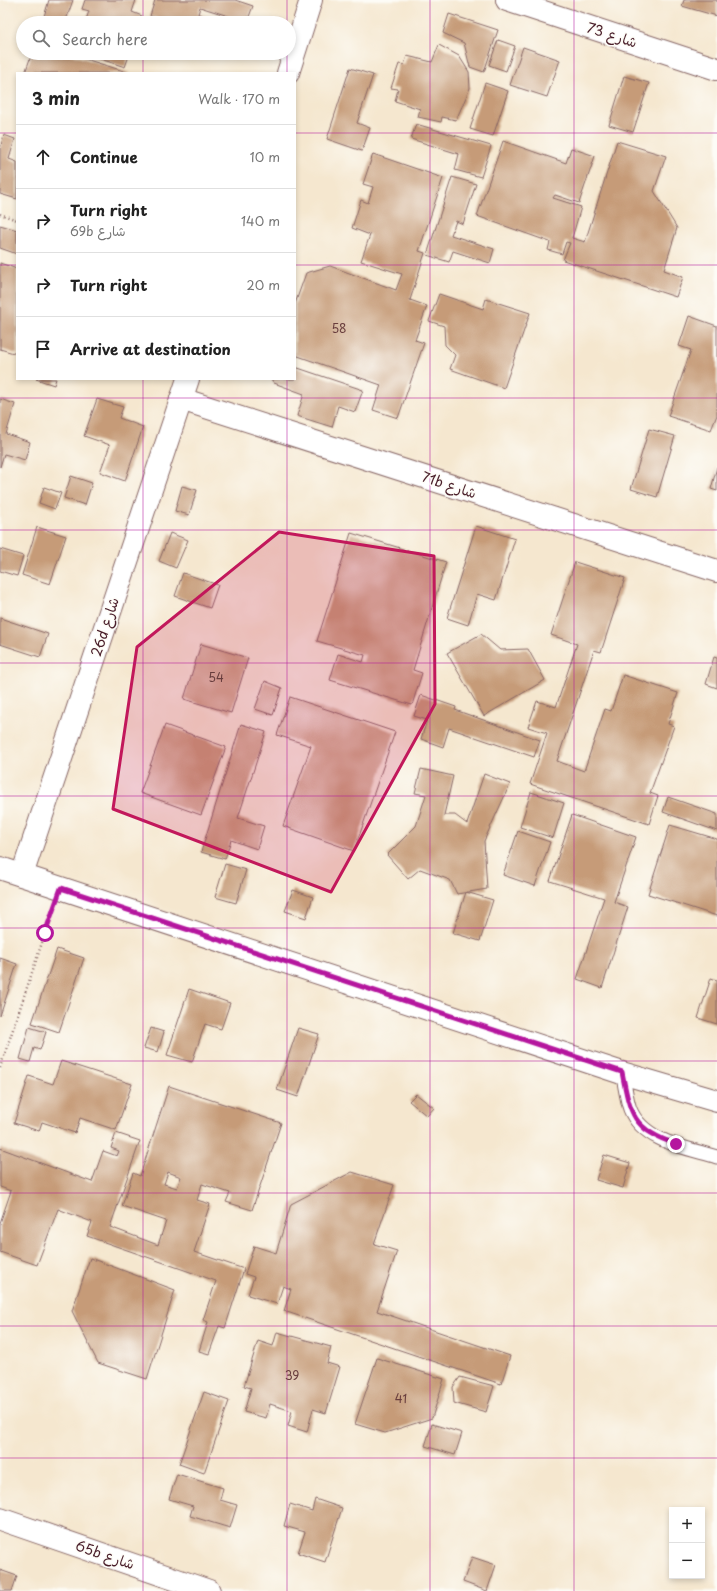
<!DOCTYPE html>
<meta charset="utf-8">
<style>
body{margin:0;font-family:"Playpen Sans","Playpen Sans Arabic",sans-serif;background:#f2f2f2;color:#222}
.controls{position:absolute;right:12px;bottom:12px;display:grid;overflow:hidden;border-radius:0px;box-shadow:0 2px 6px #0003}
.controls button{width:36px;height:36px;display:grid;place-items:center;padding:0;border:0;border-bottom:1px solid #e0e0e0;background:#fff;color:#222;font:20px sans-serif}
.stop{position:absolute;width:12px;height:12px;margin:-9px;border:3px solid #b5179e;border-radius:50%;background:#fff}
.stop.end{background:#b5179e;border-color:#fff;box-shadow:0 1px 4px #0008}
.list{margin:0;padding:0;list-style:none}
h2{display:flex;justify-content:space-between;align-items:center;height:52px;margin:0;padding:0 16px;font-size:17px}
h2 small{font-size:13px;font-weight:400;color:#767676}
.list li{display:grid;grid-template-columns:26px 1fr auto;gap:12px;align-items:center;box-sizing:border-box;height:64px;padding:0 16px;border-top:1px solid #e0e0e0}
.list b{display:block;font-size:15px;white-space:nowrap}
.list p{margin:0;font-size:13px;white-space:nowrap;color:#767676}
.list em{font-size:13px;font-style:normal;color:#767676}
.icon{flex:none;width:22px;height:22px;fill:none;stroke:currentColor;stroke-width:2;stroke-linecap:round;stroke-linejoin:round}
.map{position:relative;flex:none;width:717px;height:1591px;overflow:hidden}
.search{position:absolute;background:#fff;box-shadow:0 2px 6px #0003;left:16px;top:16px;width:280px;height:44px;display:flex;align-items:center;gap:10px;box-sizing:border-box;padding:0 14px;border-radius:22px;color:#767676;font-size:15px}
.panel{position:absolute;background:#fff;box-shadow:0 2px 6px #0003;left:16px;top:72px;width:280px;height:308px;border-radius:0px}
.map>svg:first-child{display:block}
</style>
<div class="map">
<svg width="717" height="1591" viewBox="0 0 717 1591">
<rect width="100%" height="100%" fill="#fdfcf7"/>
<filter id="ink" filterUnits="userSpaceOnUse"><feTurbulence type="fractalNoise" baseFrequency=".025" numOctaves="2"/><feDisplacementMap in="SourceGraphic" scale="8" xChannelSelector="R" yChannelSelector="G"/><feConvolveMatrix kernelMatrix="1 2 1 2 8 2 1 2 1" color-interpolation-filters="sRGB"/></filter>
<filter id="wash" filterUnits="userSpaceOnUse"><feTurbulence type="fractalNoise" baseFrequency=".012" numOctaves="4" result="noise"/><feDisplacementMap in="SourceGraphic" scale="16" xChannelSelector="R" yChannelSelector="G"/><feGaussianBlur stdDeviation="0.9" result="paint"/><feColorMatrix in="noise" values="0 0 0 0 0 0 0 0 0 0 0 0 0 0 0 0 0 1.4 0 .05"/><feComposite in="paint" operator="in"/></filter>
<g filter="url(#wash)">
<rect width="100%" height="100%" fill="#f5e7cf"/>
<g id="blocks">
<g fill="#c69b78" fill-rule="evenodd">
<polygon points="49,0 73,0 65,23 42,23"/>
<polygon points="85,0 136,0 132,12 142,16 140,23 85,23 89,11 82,9"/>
<polygon points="155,0 235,0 253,6 247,22 200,7 198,14 224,23 172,23 150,16"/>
<polygon points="684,0 717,0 717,16 682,6"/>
<polygon points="449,14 498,30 484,72 470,67 464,43 443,33"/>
<polygon points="498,40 515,46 506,71 489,65"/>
<polygon points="439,45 459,56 469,72 470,88 456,120 442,117 441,122 418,117 420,109 395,101 398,89 391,88 399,64 404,65 407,56 432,62"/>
<polygon points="523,47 560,60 547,97 510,85"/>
<polygon points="32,53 66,53 130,73 25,73"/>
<polygon points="82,53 130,53 125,67"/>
<polygon points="350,68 373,75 357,123 370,128 362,151 327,139"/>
<polygon points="624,76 649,83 633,132 609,125"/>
<polygon points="485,83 508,91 493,136 470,129"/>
<polygon points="416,124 491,146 481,177 455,170 459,154 411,139"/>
<polygon points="4,135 15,139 9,159 17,162 17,199 0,194 0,149"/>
<polygon points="503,141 566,163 571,148 595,156 579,203 555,195 553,198 581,207 572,238 585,242 617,141 666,156 654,191 677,228 664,270 683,277 676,297 563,260 570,243 566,242 562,254 548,250 550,242 477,216"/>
<polygon points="373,154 443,178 419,251 425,253 410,300 427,306 415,340 424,343 398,418 373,410 381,385 295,355 295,304 306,273 330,266 396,290 402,274 361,261 370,235 352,228 361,200 368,203 373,187 363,184"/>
<polygon points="452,177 476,184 463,224 456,221 451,235 494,249 490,263 453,251 449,262 427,255"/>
<polygon points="0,225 17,230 17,254 0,248"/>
<polygon points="0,263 17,269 17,354 0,349"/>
<polygon points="439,294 483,309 486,299 530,313 504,388 450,369 455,355 445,345 444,326 429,321"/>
<polygon points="689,316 717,326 717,415 711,430 668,416 691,350 679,346"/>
<polygon points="295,367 363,390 355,412 338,406 332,427 297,416 304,394 274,383 271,379 295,379"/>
<polygon points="36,379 56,379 54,385"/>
<polygon points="0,399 15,404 6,434 30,442 25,460 4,454 0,467"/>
<polygon points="97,399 123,407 119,418 143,427 125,481 100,472 110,445 84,436"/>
<polygon points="649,429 675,436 657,497 631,489"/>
<polygon points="717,467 717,491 711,489"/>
<polygon points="71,476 92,483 85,505 64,498"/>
<polygon points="182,486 197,490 189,515 175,511"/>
<polygon points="44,487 61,493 55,509 39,503"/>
<polygon points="476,526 515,539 496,600 477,594 468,625 447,618"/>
<polygon points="37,527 66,536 50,584 22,575"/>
<polygon points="170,533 188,540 176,568 159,561"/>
<polygon points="351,533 446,562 413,670 422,673 412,705 330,680 338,654 363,662 365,655 317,641"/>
<polygon points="0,549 23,556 17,576 0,571"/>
<polygon points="575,562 625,578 601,652 594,650 557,761 584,771 605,709 611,711 623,675 678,693 668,724 674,726 650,793 658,796 649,824 530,784 547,733 528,727 537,701 556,707 577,644 551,635"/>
<polygon points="183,573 218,585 210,608 175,596"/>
<polygon points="0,618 48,634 40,657 0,644"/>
<polygon points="481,634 500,650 528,649 545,680 484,716 447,653"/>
<polygon points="201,644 248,658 231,713 184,699"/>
<polygon points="714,657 717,658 717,688 706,684"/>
<polygon points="265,681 282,688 273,715 255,709"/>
<polygon points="421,695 456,707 455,710 540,740 534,757 449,728 443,747 421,739 427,720 414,716"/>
<polygon points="290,697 395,732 354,851 283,826 311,746 277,735"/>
<polygon points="241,724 266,732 238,818 264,826 257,849 231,840 225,859 201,852"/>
<polygon points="165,725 226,747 201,815 140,793"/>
<polygon points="421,769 453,776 444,815 455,815 467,824 484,774 510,784 484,841 487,889 457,894 450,880 420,869 408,879 387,855 416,826 426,795 415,793"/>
<polygon points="531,792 564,803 553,838 520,827"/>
<polygon points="668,797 717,814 717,831 663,812"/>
<polygon points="572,815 636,837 614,902 628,907 602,988 577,979 604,898 550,881"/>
<polygon points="670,825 717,839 717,916 648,894"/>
<polygon points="518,831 550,842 535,886 503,875"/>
<polygon points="225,864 246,870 236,903 215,897"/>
<polygon points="293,890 313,897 306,918 285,911"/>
<polygon points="466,892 493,900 480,941 453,933"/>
<polygon points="57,949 84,958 59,1032 32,1023"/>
<polygon points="0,958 17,964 0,1016"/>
<polygon points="711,978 717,980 717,1024 698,1018"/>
<polygon points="189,989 230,1003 221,1029 205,1024 192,1062 167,1055"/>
<polygon points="29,1027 46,1032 40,1050 34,1048 30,1062 20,1059"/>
<polygon points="151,1028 164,1032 158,1052 144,1048"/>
<polygon points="298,1028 319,1034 298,1097 277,1090"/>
<polygon points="61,1061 132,1084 116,1130 80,1118 75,1133 42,1122 39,1131 14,1123 29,1076 53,1084"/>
<path d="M169 1086 281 1123 252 1210 226 1202 230 1193 202 1184 197 1200 210 1204 194 1252 244 1269 225 1328 219 1326 209 1354 199 1351 208 1322 203 1320 216 1281 87 1236 92 1222 58 1209 37 1265 0 1252V1223L11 1191 0 1187V1148L92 1182 103 1151 117 1156 119 1151 111 1148 116 1133 140 1141 110 1227 158 1245 166 1221 122 1206 133 1173 140 1176ZM168 1172 181 1177 177 1188 164 1184Z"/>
<polygon points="416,1094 434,1108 427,1116 409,1101"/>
<polygon points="604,1155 630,1163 623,1188 596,1180"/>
<polygon points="352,1172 394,1185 374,1244 397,1251 377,1311 510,1356 501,1384 284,1311 291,1289 283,1286 277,1304 248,1295 254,1277 245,1274 254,1246 276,1253 291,1204"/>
<polygon points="90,1258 175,1290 147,1379 98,1363 72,1311"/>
<polygon points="277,1332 331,1347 327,1363 340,1367 326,1413 313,1409 307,1432 288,1426 292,1411 270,1404 266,1418 244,1412 251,1388 244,1386 258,1341 273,1346"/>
<polygon points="377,1358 444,1379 432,1418 385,1433 355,1424"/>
<polygon points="460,1377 494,1386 486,1412 454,1403 453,1387"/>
<polygon points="204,1392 229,1401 204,1473 179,1464"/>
<polygon points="432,1424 462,1433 455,1455 425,1446"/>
<polygon points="177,1474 223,1488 220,1500 237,1505 230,1528 190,1516 193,1506 169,1499"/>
<polygon points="315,1499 342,1508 325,1562 298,1553 305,1532 284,1526 290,1504 312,1511"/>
<polygon points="472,1557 496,1565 487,1591 463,1582"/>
<polygon points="0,1570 17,1576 12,1591 0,1591"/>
</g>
</g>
</g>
<g filter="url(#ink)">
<use href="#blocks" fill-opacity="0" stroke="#866564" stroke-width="1"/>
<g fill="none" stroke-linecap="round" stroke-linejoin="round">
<g stroke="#866564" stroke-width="15">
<path id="service" d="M622 1073C625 1084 626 1098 630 1109 643 1142 688 1148 717 1157"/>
</g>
<g stroke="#866564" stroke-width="24">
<g id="minor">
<polyline points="507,0 717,69"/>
<polyline points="288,73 311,0"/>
<polyline points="181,399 717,571"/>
<polyline points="0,868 622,1073 717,1101"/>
<polyline points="22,875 188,379"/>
<polyline points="0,1519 209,1591"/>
</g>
</g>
<g stroke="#866564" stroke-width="2.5" stroke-dasharray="1 3" stroke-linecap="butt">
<polyline points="0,214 17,220"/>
<polyline points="0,1068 52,913"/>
</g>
<use href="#service" stroke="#fff" stroke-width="13"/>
<use href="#minor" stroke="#fff" stroke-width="22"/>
</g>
</g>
<g fill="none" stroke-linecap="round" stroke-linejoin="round" filter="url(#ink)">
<path stroke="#b5179e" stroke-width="5" d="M45 933 61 888 622 1072C630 1114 633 1130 676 1144"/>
</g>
<path fill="#c2185b" fill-opacity="0.2" stroke="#c2185b" stroke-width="3" stroke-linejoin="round" d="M279 532 434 556 435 704 331 892 113 809 137 647Z"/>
<path fill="none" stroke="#b5179e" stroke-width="1" stroke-opacity="0.55" d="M143 0V23M287 0V23M430 0V1591M574 0V1591M143 53V73M287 53V73M0 133H17M295 133H717M0 265H17M295 265H717M143 379V1591M287 379V1591M0 398H717M0 530H717M0 663H717M0 796H717M0 928H717M0 1061H717M0 1193H717M0 1326H717M0 1458H717"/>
<g text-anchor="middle" stroke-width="3" stroke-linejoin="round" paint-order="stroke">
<g font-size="12" fill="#693e3e">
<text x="339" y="333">58</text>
<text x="216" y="682">54</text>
<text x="292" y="1380">39</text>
<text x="401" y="1403">41</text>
</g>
<g font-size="14" fill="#4a1f2b" stroke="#fdfcf7">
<text transform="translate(612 35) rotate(18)" y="5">شارع 73</text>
<text transform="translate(449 485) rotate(18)" y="5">71b شارع</text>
<text transform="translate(105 627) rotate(-72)" y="5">26d شارع</text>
<text transform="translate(105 1555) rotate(19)" y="5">65b شارع</text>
</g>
</g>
</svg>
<div class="controls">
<button>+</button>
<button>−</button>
</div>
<div class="stop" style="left:45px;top:933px"></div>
<div class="stop end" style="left:676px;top:1144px"></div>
<div class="search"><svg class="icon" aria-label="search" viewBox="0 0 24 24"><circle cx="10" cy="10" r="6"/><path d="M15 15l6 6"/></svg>Search here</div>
<section class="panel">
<h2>3 min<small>Walk · 170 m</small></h2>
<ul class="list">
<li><svg class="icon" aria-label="ahead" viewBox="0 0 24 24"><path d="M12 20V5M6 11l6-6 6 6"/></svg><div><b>Continue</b></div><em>10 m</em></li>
<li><svg class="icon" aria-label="right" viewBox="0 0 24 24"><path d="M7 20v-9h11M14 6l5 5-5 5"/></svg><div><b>Turn right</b><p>69b شارع</p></div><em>140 m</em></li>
<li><svg class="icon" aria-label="right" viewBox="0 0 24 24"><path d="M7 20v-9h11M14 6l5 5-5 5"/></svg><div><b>Turn right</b></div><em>20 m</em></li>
<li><svg class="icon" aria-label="arrive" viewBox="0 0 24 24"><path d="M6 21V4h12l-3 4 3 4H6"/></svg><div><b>Arrive at destination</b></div></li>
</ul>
</section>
</div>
